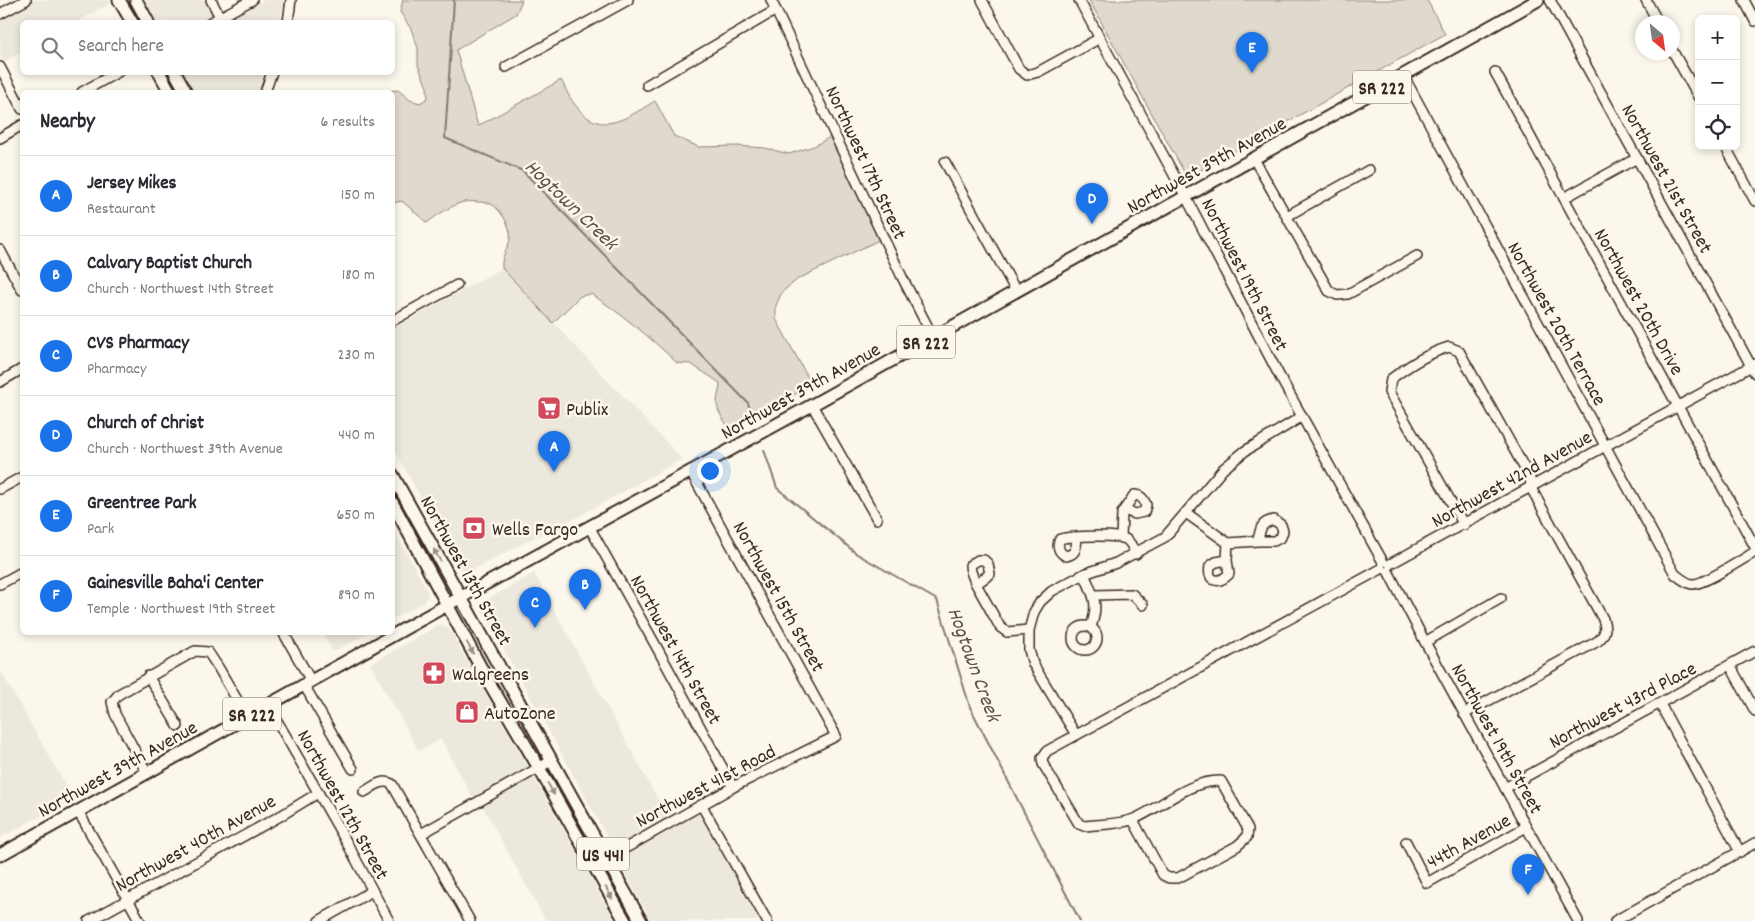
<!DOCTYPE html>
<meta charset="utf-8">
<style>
body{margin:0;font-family:Dekko,sans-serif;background:#f2f2f3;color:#2b2b33}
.controls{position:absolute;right:15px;top:15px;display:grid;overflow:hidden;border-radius:8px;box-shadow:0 2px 8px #0003}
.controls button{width:45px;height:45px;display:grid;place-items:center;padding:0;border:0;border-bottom:1px solid #e1e1e2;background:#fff;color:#2b2b33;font:25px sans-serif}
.compass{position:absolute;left:1635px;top:15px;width:45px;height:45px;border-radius:50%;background:#fff;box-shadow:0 2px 8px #0003;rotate:151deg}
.you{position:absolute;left:709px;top:470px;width:18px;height:18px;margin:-12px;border:4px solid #fff;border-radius:50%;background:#1a73e8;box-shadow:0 0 0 8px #1a73e833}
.badge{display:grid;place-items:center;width:32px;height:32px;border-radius:50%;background:#1a73e8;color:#fff;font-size:16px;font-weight:700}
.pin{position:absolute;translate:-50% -41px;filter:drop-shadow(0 1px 2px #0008)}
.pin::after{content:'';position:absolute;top:26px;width:18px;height:15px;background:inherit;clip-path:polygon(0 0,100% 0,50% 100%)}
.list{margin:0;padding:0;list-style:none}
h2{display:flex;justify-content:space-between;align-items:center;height:65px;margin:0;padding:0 20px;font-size:21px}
h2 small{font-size:16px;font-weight:400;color:#7c7c81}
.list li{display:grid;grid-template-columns:32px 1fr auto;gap:15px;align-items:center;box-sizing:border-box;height:80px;padding:0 20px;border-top:1px solid #e1e1e2}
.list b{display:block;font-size:19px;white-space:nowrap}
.list p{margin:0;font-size:16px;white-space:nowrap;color:#7c7c81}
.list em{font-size:16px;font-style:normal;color:#7c7c81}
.icon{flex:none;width:28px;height:28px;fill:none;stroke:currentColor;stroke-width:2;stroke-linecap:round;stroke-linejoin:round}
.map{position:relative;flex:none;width:1755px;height:921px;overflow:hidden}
.search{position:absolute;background:#fff;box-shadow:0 2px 8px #0003;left:20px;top:20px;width:375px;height:55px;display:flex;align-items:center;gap:12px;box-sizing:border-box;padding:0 18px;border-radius:8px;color:#7c7c81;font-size:19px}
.panel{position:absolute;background:#fff;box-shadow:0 2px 8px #0003;left:20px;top:90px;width:375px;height:545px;border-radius:8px}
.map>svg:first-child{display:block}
</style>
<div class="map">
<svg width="1755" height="921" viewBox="0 0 1755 921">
<rect width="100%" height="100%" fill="#fbf7ec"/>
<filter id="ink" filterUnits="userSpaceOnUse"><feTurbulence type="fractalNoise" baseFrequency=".02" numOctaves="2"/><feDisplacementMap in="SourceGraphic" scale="10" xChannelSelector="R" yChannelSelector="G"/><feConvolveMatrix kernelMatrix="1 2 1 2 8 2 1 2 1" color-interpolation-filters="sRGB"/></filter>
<g filter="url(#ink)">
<g fill="#ede8dd">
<polygon points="8,0 109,0 111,3 76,22 22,22 22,51 4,62 0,55 0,7 9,2"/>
<polygon points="145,0 210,0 222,22 264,0 286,0 279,22 157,22"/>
<polygon points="185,73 264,73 258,92 195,92"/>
<polygon points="502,268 682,459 574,519 531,539 467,573 462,573 393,447 392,329"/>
<polygon points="392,526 427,590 428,594 424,602 393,619"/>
<polygon points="534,573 668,818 700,815 759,921 651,921 618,861 614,849 479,604"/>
<polygon points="443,625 449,629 535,779 615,921 546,921 483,807 473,798 441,739 419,751 370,664 437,626"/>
<polygon points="323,633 368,633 333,652"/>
<polygon points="0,670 73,798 0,838"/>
</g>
<g fill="#dfd9ce" stroke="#8d8276">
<path d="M403 0H522L516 14 456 50 478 126 561 80C566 89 570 100 577 107 601 138 628 117 655 101L674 136 699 147 737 146 765 148 789 154 814 146 830 137 879 240 798 279 782 292 776 305V319L812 385 730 429C725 422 717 412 717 403 717 396 720 390 720 383L691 364 677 363C651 338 622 314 591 294L580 296 553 323 502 268C500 253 513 244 510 232 508 222 500 209 491 204 487 202 468 201 464 202 455 203 434 217 427 223L402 201 393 203 392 92H381L398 90 410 100 420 103 428 98 427 87 418 65V48L411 29 400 12Z"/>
<polygon points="1089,0 1427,0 1445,34 1194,174 1184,172"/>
</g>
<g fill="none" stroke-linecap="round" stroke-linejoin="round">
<g stroke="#85796d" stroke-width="2">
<polyline points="454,0 445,138 523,171 748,403 753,418"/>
<polyline points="764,450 777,488 857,554 937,600 970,707 1080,921"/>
</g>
<g stroke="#3b2a1e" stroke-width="12">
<g id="minor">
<polyline points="211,0 220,17"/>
<polyline points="771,0 902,277 933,337"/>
<polyline points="982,0 1019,69 1027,75 1038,72 1100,38"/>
<polyline points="1079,0 1186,197 1280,377 1383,562"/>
<polyline points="1550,0 1755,373"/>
<polyline points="1646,0 1658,22"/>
<polyline points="1744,0 1755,21"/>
<polyline points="0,14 26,0"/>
<polyline points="211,22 252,0"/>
<polyline points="288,22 291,0"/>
<polyline points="1672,50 1699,98"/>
<polyline points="0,67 22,109"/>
<polyline points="506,67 628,0"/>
<polyline points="1495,72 1755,547"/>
<path d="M1403 75 1675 574C1680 578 1686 583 1692 584 1703 585 1743 559 1755 552"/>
<polyline points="647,85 776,10"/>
<polyline points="82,92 118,72"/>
<polyline points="265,92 272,72"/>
<polyline points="0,138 22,125"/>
<polyline points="1725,146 1755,201"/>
<polyline points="1254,159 1329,291 1337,295 1348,294 1417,256"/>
<polyline points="945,162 1016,291"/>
<polyline points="1564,198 1637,158"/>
<polyline points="1287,216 1369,170"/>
<polyline points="0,250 22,290"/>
<polyline points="392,321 457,285"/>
<polyline points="0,382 22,369"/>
<polyline points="812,405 877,519"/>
<polyline points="0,489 22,477"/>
<polyline points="1186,513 1228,543"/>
<path d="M1464 525 1389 392 1391 379C1408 366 1428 353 1449 347L1459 351 1530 478 1531 488 1603 619C1606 628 1606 634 1598 641L1464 714"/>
<polyline points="590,528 656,646 733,787"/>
<path d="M1077 537C1076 547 1077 554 1066 556 1059 553 1056 546 1060 539 1071 536 1119 534 1127 540 1131 543 1134 550 1136 554"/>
<path d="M1121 538 1122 513C1126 507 1130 501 1134 495 1141 495 1144 499 1146 505L1144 512 1135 514 1124 510"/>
<path d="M1227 560 1229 574C1218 585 1207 581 1210 566L1216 562 1227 560 1228 543 1258 541C1260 529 1261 522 1274 520L1281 525 1283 531 1281 537 1274 541H1258"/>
<polyline points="1390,564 1755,364"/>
<polyline points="1388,571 1425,642 1578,921"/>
<path d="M1084 574C1094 596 1099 604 1091 627"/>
<polyline points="0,584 22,572"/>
<path d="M976 584 990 574 988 564 984 560H978L970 565C970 572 973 577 976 584L1000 627 1007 632 1029 630"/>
<polyline points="1094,595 1132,594 1143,605"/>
<circle cx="1085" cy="638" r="12"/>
<polyline points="283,632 311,681"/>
<polyline points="1425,642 1501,598"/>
<polyline points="1730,665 1755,711"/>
<polyline points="148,676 178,726"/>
<polyline points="304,685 353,769"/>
<polyline points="1660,704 1740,852"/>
<polyline points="268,705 347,843 389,921"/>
<polyline points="1076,735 1033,664 1029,650 1029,630 1034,612 1040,602 1052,591 1084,574 1116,563 1165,537 1223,469 1245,451 1301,417"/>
<polyline points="147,773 115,714 112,702 119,694 195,651 208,652 218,667 247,717"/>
<polyline points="1505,788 1755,651"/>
<path d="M364 792C373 787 382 778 392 784L470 921"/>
<polyline points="702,806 767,921"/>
<polyline points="78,811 140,921"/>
<path d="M1133 820 1163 875 1169 878H1178L1237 846 1247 837 1248 829 1221 781C1189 780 1162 807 1134 819 1119 825 1100 824 1084 826L1079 824 1043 764 1042 758 1047 751 1381 569"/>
<polyline points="421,834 551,761"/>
<polyline points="1406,842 1427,883 1526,827"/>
<polyline points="594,866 733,787 836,736 691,472"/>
<polyline points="89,921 282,815 318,793"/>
<polyline points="319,921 372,891"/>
<polyline points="1615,921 1755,843"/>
</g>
</g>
<g stroke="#3b2a1e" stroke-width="15">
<g id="major">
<polyline points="119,0 132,22"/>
<polyline points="136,0 148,22"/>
<polyline points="159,72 170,92"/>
<polyline points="175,72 186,92"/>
<polyline points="392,474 641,921"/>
<polyline points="392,502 487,679 539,768 625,921"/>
<polyline points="0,855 447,605 812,405 1538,0"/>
</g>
</g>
<use href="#minor" stroke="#fbf7ec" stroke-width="9"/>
<use href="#major" stroke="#fbf7ec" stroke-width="11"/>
</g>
<defs><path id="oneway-solid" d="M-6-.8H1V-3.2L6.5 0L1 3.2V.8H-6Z" transform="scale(1.25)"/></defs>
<g fill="#9b9085">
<use href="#oneway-solid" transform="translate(437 555) rotate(-119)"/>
<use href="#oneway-solid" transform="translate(470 648) rotate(61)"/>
<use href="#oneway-solid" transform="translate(551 789) rotate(61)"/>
<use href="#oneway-solid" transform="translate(609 893) rotate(61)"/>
</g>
</g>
<defs>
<g id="supermarket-square" transform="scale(1.25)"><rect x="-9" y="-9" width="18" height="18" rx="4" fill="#d1495b" stroke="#fbf7ec"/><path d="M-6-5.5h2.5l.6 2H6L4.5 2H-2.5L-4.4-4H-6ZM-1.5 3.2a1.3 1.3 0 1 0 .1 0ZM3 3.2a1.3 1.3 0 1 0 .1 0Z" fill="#fff"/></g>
<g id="bank-square" transform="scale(1.25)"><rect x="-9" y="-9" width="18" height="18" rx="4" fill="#d1495b" stroke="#fbf7ec"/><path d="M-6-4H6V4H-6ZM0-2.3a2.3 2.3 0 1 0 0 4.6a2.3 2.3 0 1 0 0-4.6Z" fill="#fff"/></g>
<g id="pharmacy-square" transform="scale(1.25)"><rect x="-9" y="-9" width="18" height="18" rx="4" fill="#d1495b" stroke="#fbf7ec"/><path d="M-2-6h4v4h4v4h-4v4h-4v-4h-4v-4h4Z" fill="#fff"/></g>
<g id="shop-square" transform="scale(1.25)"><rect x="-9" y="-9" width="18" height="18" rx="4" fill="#d1495b" stroke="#fbf7ec"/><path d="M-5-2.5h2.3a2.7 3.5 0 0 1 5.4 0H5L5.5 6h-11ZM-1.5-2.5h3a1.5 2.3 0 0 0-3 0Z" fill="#fff"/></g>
</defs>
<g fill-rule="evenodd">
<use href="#supermarket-square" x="549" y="408"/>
<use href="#bank-square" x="474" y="528"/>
<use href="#pharmacy-square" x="434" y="673"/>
<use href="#shop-square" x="467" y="712"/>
</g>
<g text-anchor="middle" stroke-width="5" stroke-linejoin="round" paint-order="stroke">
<g fill="#fbf7ec" stroke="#75685c" stroke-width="1">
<rect x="1353" y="70.5" width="58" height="33" rx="4"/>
<rect x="897" y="325.5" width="58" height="33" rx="4"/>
<rect x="223" y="697.5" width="58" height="33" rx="4"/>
<rect x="577" y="837.5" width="52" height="33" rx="4"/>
</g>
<g font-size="19" font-weight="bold" fill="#3b2a1e">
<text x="1382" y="94">SR 222</text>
<text x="926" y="349">SR 222</text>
<text x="252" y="721">SR 222</text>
<text x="603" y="861">US 441</text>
</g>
<g font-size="20" fill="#3b2a1e" stroke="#fbf7ec">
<text transform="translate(867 162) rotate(65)" y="7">Northwest 17th Street</text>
<text transform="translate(1206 164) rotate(-29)" y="7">Northwest 39th Avenue</text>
<text transform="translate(1668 178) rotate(61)" y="7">Northwest 21st Street</text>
<text transform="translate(1246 274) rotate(63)" y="7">Northwest 19th Street</text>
<text transform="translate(1640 301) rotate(61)" y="7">Northwest 20th Drive</text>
<text transform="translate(1558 323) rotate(61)" y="7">Northwest 20th Terrace</text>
<text transform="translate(800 390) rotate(-29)" y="7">Northwest 39th Avenue</text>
<text transform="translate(1511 478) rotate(-29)" y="7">Northwest 42nd Avenue</text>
<text transform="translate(467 570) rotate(61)" y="7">Northwest 13th Street</text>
<text transform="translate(780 596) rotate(61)" y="7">Northwest 15th Street</text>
<text transform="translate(677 649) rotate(61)" y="7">Northwest 14th Street</text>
<text transform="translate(1622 704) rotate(-28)" y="7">Northwest 43rd Place</text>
<text transform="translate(1498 738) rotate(61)" y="7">Northwest 19th Street</text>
<text transform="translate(117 768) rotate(-29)" y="7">Northwest 39th Avenue</text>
<text transform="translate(705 785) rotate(-28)" y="7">Northwest 41st Road</text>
<text transform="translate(344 804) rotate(61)" y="7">Northwest 12th Street</text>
<text transform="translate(1468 840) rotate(-29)" y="7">44th Avenue</text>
<text transform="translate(195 842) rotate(-29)" y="7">Northwest 40th Avenue</text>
</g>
<g font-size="20" fill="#3b2a1e" stroke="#fbf7ec" text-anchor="start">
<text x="566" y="415">Publix</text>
<text x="492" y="535">Wells Fargo</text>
<text x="452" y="680">Walgreens</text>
<text x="484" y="719">AutoZone</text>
</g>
<g font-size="21" font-style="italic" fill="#605246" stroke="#fbf7ec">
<text transform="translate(572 204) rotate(44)" y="7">Hogtown Creek</text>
<text transform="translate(975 664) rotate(70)" y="7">Hogtown Creek</text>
</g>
</g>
</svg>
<div class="controls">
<button>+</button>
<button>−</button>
<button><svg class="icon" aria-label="locate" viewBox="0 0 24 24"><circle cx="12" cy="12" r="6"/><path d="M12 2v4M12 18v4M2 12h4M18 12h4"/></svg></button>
</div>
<svg class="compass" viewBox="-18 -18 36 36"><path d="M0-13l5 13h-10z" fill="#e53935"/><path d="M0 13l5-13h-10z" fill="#7c7c81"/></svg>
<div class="you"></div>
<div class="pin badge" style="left:554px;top:472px">A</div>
<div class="pin badge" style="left:585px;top:610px">B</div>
<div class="pin badge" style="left:535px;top:628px">C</div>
<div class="pin badge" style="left:1092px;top:224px">D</div>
<div class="pin badge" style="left:1252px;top:73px">E</div>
<div class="pin badge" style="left:1528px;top:895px">F</div>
<div class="search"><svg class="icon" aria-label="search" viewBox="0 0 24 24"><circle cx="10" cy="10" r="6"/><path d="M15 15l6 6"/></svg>Search here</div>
<section class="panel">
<h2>Nearby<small>6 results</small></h2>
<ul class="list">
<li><span class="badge">A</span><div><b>Jersey Mikes</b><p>Restaurant</p></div><em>150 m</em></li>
<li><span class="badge">B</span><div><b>Calvary Baptist Church</b><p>Church · Northwest 14th Street</p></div><em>180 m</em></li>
<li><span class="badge">C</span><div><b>CVS Pharmacy</b><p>Pharmacy</p></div><em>230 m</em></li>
<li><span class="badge">D</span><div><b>Church of Christ</b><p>Church · Northwest 39th Avenue</p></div><em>440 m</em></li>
<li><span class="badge">E</span><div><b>Greentree Park</b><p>Park</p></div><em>650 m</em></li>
<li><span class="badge">F</span><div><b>Gainesville Baha'i Center</b><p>Temple · Northwest 19th Street</p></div><em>890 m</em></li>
</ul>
</section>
</div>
